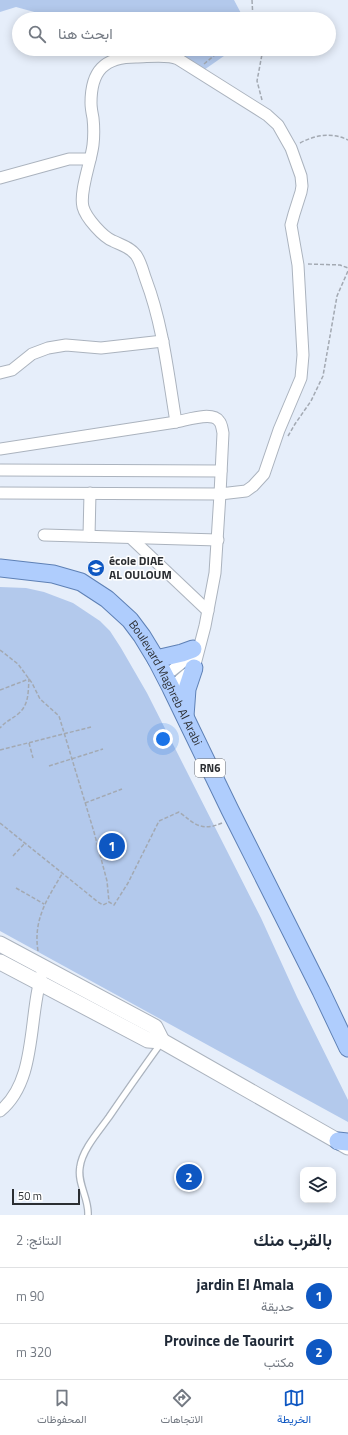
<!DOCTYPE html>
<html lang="ar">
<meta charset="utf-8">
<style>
body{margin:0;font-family:"Titillium Web",Vazirmatn,sans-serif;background:#f6f6f7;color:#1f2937;direction:rtl}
.controls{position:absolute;right:12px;bottom:12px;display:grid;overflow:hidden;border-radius:8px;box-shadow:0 2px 10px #0003}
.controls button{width:36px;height:36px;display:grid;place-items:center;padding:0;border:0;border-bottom:1px solid #e0e1e3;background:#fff;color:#1f2937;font:20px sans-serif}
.scale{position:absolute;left:12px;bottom:10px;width:68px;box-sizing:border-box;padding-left:4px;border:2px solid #2b2e32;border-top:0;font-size:11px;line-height:14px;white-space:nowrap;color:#2b2e32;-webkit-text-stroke:3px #fff;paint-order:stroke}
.you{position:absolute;left:163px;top:739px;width:14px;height:14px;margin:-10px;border:3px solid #fff;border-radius:50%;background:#1a73e8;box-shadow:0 0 0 6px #1a73e833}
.badge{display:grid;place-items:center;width:26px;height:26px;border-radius:50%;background:#0e57c2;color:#fff;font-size:13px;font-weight:700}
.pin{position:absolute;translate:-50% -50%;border:2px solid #fff;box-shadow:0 1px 4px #0006}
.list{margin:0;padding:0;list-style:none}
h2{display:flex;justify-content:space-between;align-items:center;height:52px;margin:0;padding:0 16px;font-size:17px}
h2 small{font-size:13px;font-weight:400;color:#747a83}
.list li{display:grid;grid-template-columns:26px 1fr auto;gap:12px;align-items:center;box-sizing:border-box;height:56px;padding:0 16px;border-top:1px solid #e0e1e3}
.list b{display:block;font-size:15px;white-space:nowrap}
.list p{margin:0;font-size:13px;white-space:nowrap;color:#747a83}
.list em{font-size:13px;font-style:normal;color:#747a83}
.icon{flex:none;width:22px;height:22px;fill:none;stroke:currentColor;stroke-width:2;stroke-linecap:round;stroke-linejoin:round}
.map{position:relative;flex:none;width:348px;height:1215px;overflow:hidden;direction:ltr}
.search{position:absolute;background:#fff;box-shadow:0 2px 10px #0003;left:12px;right:12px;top:12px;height:44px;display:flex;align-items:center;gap:10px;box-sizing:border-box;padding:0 14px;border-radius:22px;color:#747a83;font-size:15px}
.sheet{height:164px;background:#fff}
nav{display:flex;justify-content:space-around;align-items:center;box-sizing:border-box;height:56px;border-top:1px solid #e0e1e3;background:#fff;font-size:11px;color:#747a83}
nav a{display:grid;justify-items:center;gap:2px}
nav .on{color:#0e57c2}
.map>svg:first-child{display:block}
</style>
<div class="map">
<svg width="348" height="1215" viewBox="0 0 348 1215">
<rect width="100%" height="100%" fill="#e6eefa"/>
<g fill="#b3c9ec">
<polygon points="0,0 234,0 244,19 60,19 16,7 0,12"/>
<polygon points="156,49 234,49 201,72"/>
<polygon points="0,587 26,588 44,592 73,603 100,621 110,631 121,648 147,693 261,918 297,997 348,1100 348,1122 0,931"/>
</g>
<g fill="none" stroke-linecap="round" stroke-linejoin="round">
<g stroke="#abb3be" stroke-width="8">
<path id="lane" d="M88 1215C89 1198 77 1184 80 1167 82 1150 99 1131 109 1117 126 1092 143 1068 161 1043"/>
</g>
<g stroke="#abb3be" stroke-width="13">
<g id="street">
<polyline points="0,178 69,159 90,159"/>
<polyline points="0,373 12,370 32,354 48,348 66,345 101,348 163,341"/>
<path d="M0 449 176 422C187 420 212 411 219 421 222 424 222 429 223 433L220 494 215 573 205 626 194 668 171 688"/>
<polyline points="0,470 221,471"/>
<path d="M0 493 220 494 246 491 253 486 264 474 279 430 301 378 303 355 298 265 291 225 294 214 301 192 302 186 301 176 291 148 278 125 267 115 178 59C168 54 148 57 136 57 104 57 91 71 91 103 91 108 92 113 93 118 94 127 94 136 93 145 91 162 79 192 83 207 86 218 103 237 113 241 121 245 130 247 136 255 141 262 143 272 146 280 163 325 168 374 176 422"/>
<polyline points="44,535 218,540"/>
<polyline points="89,536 90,493"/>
<polyline points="132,539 208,611"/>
<polyline points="165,676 184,661 192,650"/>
<path d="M0 1111C39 1079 27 1013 44 967"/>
</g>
</g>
<g stroke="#abb3be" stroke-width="17">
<g id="secondary">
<polyline points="0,944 155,1027 162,1041"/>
<polyline points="0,962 148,1040 162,1041 348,1147"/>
</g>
</g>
<g stroke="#5e80b5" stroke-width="19">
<g id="primary">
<path id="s1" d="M0 568 53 574 81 582 107 599 130 620 142 636 156 659 171 688 230 810 321 991 348 1048"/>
<polyline points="156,659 182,653 193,649"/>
<polyline points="185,716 187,689 194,668"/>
<polyline points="338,1141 348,1142"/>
</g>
</g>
<g stroke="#a3a9b2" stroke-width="1.5" stroke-dasharray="4 2" stroke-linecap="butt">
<polyline points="252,0 253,19"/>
<polyline points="204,64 222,49"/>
<polyline points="262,100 257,81 263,49"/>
<path d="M300 143C315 135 332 132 348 140"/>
<polyline points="308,264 340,265 348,268"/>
<polyline points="288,436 295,424 311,401 323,376 337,296 348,271"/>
<path d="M0 650 18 664 32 683 40 699 59 716 94 832 107 881 109 902 114 905 128 883 159 821 179 812C195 824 201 832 222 823"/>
<path d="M0 690 29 679C28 693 29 705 18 714 11 720 7 720 0 728"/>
<polyline points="29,743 33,758"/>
<polyline points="0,750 91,727"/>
<polyline points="49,766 103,749"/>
<polyline points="85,803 122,789"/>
<polyline points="0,823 98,902 103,905 109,902"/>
<polyline points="13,856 25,843"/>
<polyline points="16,888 44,904"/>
<path d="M38 951C33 920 47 899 62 874"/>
</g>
<use href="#lane" stroke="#fff" stroke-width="5.5"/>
<use href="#street" stroke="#fff" stroke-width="11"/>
<use href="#secondary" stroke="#fff" stroke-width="15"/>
<use href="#primary" stroke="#afcdfd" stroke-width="17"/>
</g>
<defs>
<g id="school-disc" transform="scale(0.9)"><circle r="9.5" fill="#0e57c2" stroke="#fff"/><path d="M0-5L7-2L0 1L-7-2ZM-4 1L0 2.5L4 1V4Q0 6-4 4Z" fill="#fff"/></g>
</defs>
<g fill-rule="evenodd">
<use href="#school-disc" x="96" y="568"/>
</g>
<g text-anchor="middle" stroke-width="3" stroke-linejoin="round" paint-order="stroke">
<rect fill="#fff" stroke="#6b6d70" stroke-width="1" x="195" y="759" width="30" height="18" rx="3"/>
<g font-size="11" font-weight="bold" fill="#2b2e32">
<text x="210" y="772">RN6</text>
</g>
<g font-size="12" font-weight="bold" fill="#2b2e32" stroke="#fff" text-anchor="start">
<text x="109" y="565">école DIAE<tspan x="109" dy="14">AL OULOUM</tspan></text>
</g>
<g font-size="12" fill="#2b2e32" stroke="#fff">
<text dy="4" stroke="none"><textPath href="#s1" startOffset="217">Boulevard Maghreb Al Arabi</textPath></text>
</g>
</g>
</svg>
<div class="controls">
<button><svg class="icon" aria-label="layers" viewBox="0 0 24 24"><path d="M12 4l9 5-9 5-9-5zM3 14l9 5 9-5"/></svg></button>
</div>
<div class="scale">50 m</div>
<div class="you"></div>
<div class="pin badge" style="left:112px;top:846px">1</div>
<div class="pin badge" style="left:189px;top:1177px">2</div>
<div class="search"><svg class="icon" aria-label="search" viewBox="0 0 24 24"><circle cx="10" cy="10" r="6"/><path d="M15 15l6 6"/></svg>ابحث هنا</div>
</div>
<section class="sheet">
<h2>بالقرب منك<small>النتائج: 2</small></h2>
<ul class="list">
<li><span class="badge">1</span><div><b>jardin El Amala</b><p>حديقة</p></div><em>90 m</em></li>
<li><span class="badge">2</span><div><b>Province de Taourirt</b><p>مكتب</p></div><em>320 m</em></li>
</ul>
</section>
<nav>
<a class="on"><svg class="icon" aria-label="map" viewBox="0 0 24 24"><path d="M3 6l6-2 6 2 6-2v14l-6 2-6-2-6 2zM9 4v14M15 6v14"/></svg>الخريطة</a>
<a><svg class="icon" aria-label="directions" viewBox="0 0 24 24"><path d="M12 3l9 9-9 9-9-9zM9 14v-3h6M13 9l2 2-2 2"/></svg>الاتجاهات</a>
<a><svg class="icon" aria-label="saved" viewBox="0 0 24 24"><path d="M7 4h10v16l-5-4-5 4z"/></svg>المحفوظات</a>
</nav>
